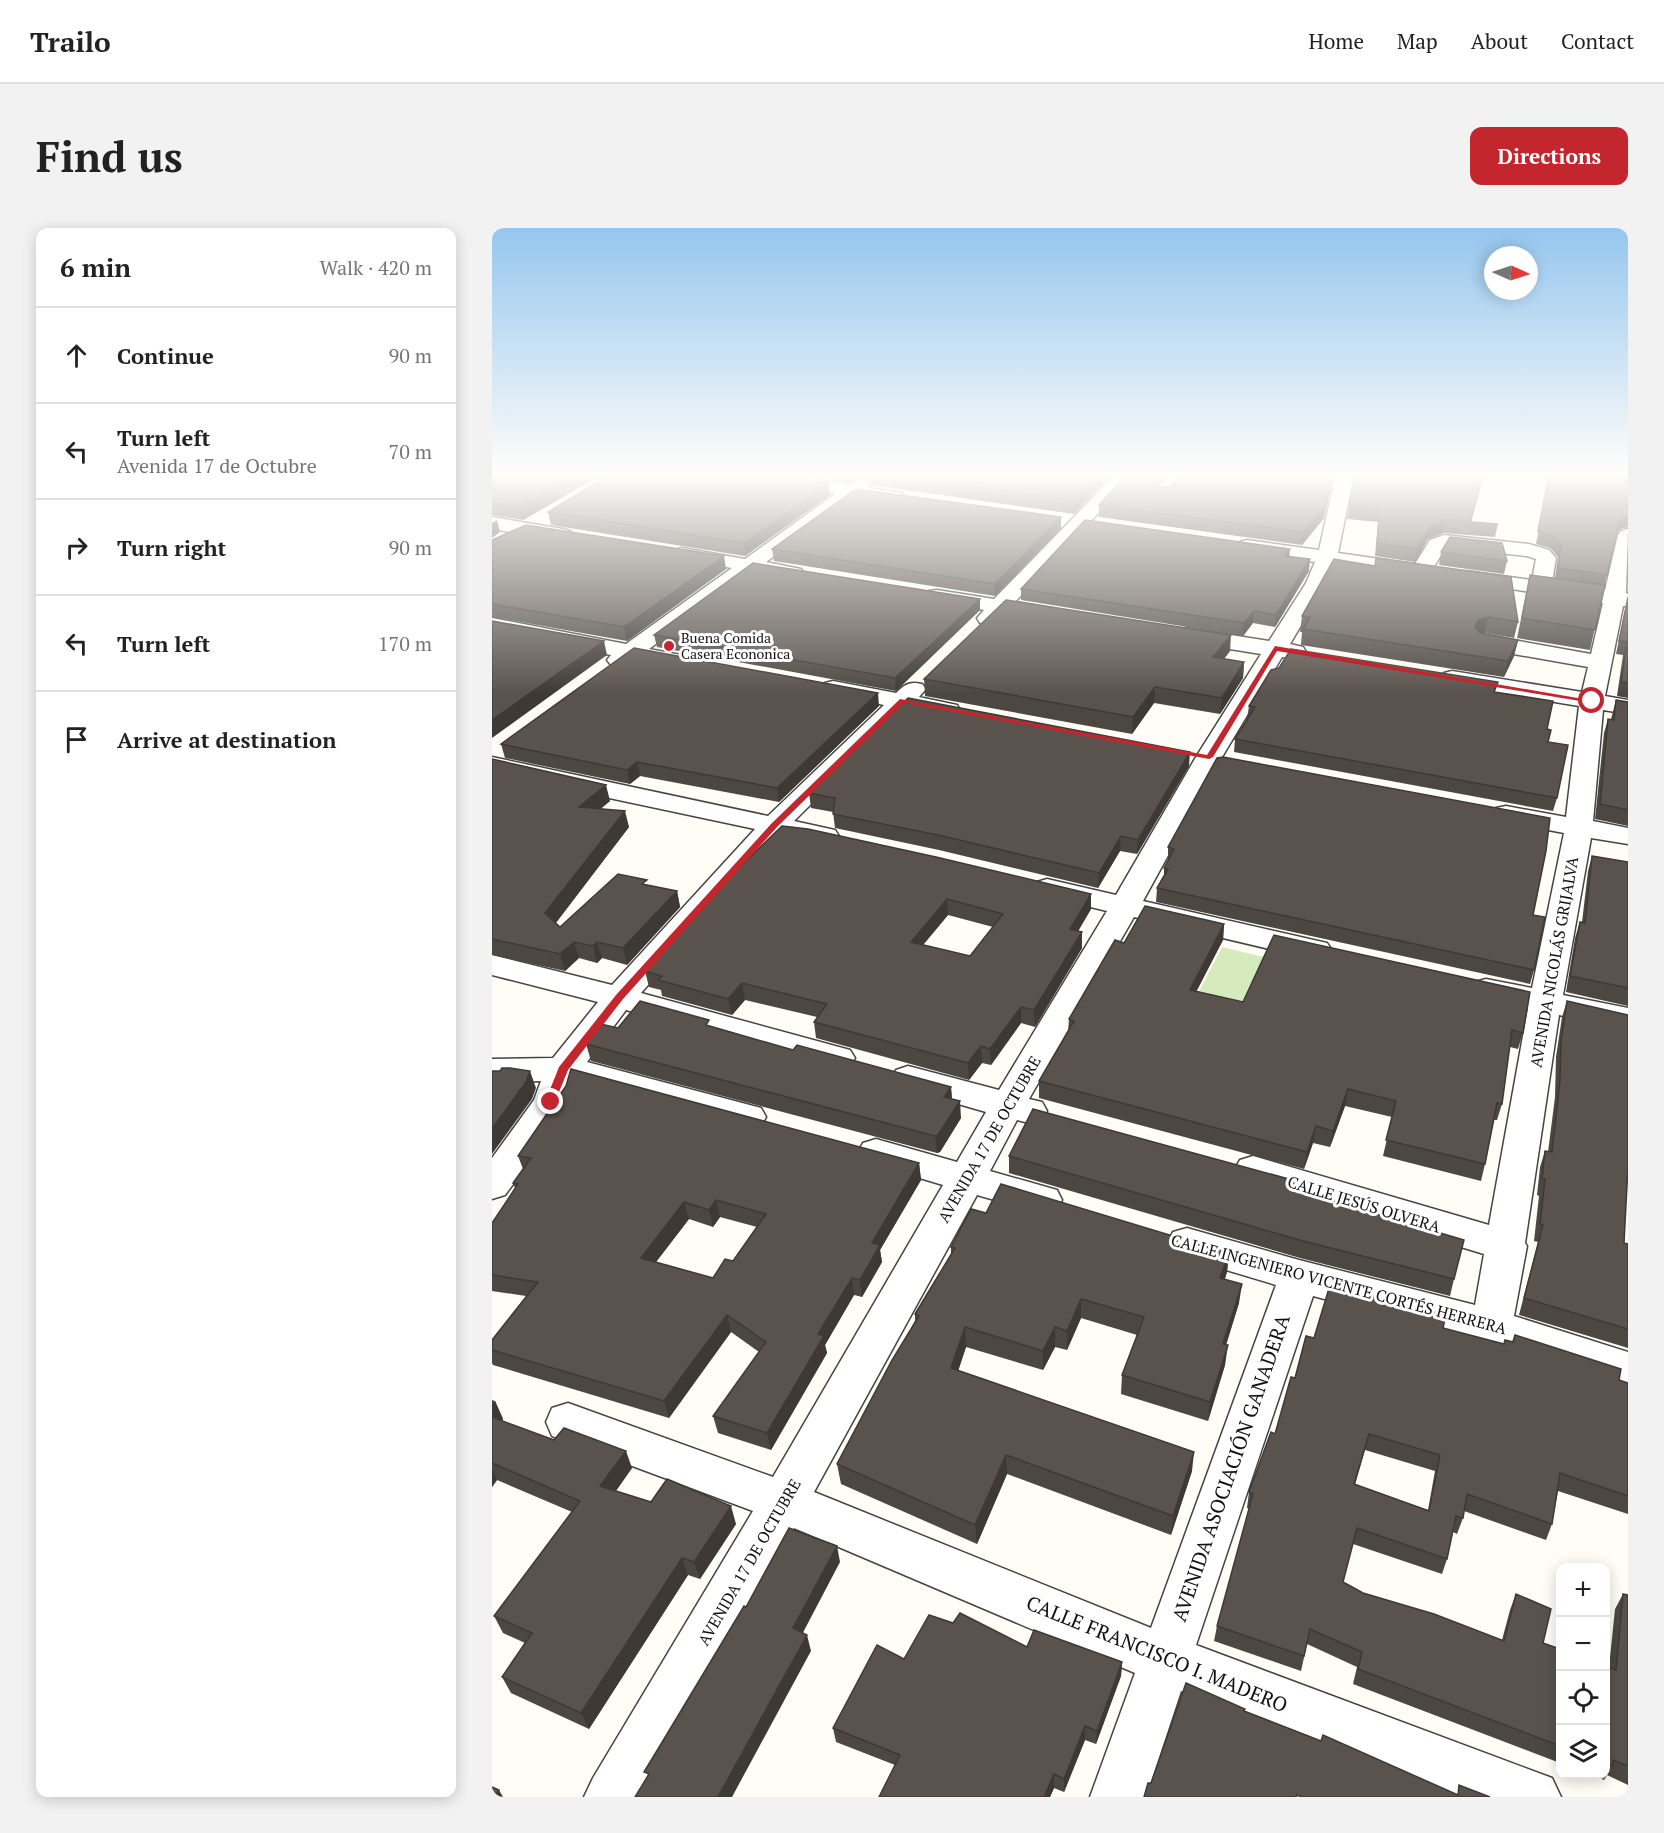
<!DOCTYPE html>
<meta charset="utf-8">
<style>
body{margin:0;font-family:"PT Serif",serif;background:#f2f2f2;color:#222}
.controls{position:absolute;right:18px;bottom:18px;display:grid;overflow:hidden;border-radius:12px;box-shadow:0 3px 15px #0003}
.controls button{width:54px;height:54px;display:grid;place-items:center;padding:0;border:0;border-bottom:2px solid #e0e0e0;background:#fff;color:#222;font:30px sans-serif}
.compass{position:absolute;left:992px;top:18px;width:54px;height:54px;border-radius:50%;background:#fff;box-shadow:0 3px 15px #0003;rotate:93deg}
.stop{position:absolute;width:18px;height:18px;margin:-14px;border:4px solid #c4262e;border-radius:50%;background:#fff}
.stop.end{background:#c4262e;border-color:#fff;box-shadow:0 2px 6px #0008}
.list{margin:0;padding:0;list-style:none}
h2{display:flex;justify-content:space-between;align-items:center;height:78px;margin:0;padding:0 24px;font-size:26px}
h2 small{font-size:20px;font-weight:400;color:#767676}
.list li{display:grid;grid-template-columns:39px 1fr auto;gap:18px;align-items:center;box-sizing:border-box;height:96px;padding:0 24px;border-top:2px solid #e0e0e0}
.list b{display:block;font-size:22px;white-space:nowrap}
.list p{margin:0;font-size:20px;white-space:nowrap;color:#767676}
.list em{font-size:20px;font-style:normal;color:#767676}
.icon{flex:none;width:33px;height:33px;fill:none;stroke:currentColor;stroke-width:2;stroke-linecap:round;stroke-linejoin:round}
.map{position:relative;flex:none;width:1136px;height:1569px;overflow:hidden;border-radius:12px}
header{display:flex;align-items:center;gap:36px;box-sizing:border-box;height:84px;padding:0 30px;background:#fff;border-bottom:2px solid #e0e0e0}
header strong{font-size:28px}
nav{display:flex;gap:33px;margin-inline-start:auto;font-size:21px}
.intro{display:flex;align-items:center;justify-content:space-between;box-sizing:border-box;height:144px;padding:0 36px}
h1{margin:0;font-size:42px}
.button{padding:15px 27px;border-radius:12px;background:#c4262e;color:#fff;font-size:21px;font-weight:700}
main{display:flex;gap:36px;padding:0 36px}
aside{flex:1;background:#fff;border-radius:12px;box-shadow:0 3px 15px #0003}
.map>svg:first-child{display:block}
</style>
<header>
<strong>Trailo</strong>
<nav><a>Home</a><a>Map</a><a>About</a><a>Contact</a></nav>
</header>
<div class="intro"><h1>Find us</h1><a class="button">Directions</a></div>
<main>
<aside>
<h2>6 min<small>Walk · 420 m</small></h2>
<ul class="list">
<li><svg class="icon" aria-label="ahead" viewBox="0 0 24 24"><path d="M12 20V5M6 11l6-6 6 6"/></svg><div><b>Continue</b></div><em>90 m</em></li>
<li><svg class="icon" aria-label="left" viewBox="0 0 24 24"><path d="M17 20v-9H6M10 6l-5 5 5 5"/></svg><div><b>Turn left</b><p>Avenida 17 de Octubre</p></div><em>70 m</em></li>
<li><svg class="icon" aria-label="right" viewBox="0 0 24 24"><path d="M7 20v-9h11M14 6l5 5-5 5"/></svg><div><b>Turn right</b></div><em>90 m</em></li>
<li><svg class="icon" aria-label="left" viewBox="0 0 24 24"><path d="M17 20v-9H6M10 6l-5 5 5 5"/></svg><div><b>Turn left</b></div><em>170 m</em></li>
<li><svg class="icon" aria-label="arrive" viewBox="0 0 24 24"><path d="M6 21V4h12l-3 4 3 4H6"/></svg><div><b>Arrive at destination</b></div></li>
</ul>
</aside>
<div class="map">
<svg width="1136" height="1569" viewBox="0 0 1136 1569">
<rect width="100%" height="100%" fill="#fffdf5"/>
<polygon fill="#d5ebbd" points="730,719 772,729 746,784 702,773"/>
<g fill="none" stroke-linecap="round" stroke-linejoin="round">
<g stroke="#444" stroke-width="3">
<g id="minor">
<path d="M234 246H283L356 257 369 251 375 252 378 256 376 260 410 265 412 269 410 273 403 275 363 269 274 334 309 341 312 345 309 349 302 351 261 344 157 421 189 427 193 432 189 437C174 441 161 433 146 432 136 431 133 440 119 437L115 432 119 427 0 404V390L134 416 240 340 183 330 180 326 183 322 190 320 253 331 343 266 243 251Z"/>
<path d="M624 246H643L523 374 559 380 562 385 559 390 551 392 513 385C504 394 500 398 488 395L485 390 492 382 445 374 437 373 434 368 437 363 445 362 502 371Z"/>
<polygon points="677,246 696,246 677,269 665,269 662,265"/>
<path d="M844 246H862L846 325 923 336 938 312 952 307 1037 316 1057 322 1064 330 1060 355 1113 362 1126 307 1129 303 1136 301 1134 365 1136 366V378H1131L1113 468 1136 472V486L1111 482 1101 593 1136 600V616L1099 610 1071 767 1136 780V802L1067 787 1033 1015 1035 1018 1022 1088 1136 1124V1160L1000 1115 821 1068 704 1417 1060 1550 1069 1569H968L689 1463 654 1569H598L643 1445 302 1300 151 1569H92L101 1550 261 1283 60 1208 54 1194 60 1180 76 1175 281 1249 451 957 371 933 366 924 371 915 384 911 465 934 494 884 404 858 399 850 404 842 416 838 507 862 615 683 545 666 540 660 545 654 555 651 624 667 704 529 769 426 694 414 686 412 683 407 686 402 694 400 777 413 814 355 823 334 755 324 748 322 745 318 748 314 755 312 827 322ZM954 319 1035 328 1044 331 1040 352 974 343 967 345 964 349 967 353 1111 375 1099 426 993 407 985 409 982 414 985 419 993 421 1096 439 1090 464 960 443 952 445 948 450 952 455 960 457 1087 478 1074 589 1014 578 1004 580 1000 586 1004 592 1072 605 1040 760 994 751 983 754 978 761 983 768 1036 780 997 997 761 928 748 932 742 942 748 952 992 1026 983 1077 807 1032 695 1000 681 1004 675 1015 681 1026 784 1057 659 1400 322 1264 485 967 551 986 565 982 570 972 565 962 498 943 525 892 537 895 550 892 555 883 550 874 537 871 642 689 824 732 835 729 840 722 835 715 651 673 730 529 790 429 803 431 811 429 814 424 811 419 798 416 834 355 842 337 930 349 937 347Z"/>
<polygon points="0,289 71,301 78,303 81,307 78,311 71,313 0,301"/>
<path d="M341 453 404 465C413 456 418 453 430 456L434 461 427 469 465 477 468 482 465 487 456 489 415 481 302 593 343 602 347 608 343 614 333 616 288 607 149 765 358 822 363 830 358 838 346 841 134 782 95 834 269 880 274 889 269 898 256 902 83 855 77 874 48 920 13 967 0 971V930L42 872 49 853 0 855V831L61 830 106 774 0 747V727L120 757 263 601 0 545V529L276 588 392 477 333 465 329 460 333 455Z"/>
</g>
</g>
<use href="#minor" fill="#fff" fill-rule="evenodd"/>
</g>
<g fill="#4d4742" fill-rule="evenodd">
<polygon points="0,246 111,246 31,292 0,287"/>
<polygon points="301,246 621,246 582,286 380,257 377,251 369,249 357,255"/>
<polygon points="863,246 998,246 998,247 992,247 979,294 1006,296 1003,309 951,305 936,311 923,334 883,328 886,294 855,291"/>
<polygon points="1057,246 1136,246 1136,299 1128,301 1124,306 1098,422 1025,410 1038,347 1063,350 1066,329 1058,320 1044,316"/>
<polygon points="337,255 338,267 253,328 59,297 56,284"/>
<polygon points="665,258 666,259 832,290 810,317 607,289 607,277"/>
<polygon points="569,300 503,368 282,333 280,321"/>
<polygon points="0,312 234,341 135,413 0,389"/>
<polygon points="949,324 1015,333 1012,346 947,337"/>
<polygon points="798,328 817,343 783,399 761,395 751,408 529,372 529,361"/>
<polygon points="842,331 1026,394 1022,410 992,405 990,406 1026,412 1022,428 1012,449 809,417 810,404 808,404 810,388"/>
<polygon points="1136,369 1136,470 1125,468 1131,427 1124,426"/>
<polygon points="488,382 404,463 165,419 162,407"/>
<polygon points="738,423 732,431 752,434 751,450 728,486 662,475 640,506 433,468 432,451"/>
<polygon points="1004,464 1055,501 1056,514 1065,570 1061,583 742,524 743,511 755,491 757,478"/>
<polygon points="1124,472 1136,474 1136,598 1103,591 1112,505 1116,491 1119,491"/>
<polygon points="387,478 287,574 148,548 138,556 13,530 9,516"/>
<polygon points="0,531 118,573 108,581 137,599 64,695 68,699 156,657 185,663 188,679 135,737 110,730 105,735 87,730 73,743 0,727"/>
<polygon points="697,538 645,626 628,623 606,660 447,622 343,600 341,584 319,580 317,565"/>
<polygon points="676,619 1041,687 1042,742 1038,756 664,674 665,660 672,648 672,640 676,633"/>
<polygon points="1100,628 1136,634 1136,778 1074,764 1083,710 1088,694 1090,694 1096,643"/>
<path d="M235 651 599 681 586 703 590 704V720L543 799 529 795 499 837 490 835 477 852 324 810 322 794 325 789 253 772 240 787 170 768 169 762 157 759 153 743ZM456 687 501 699 478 728 431 717Z"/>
<polygon points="732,696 731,712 704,763 751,774 782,707 1031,805 1026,821 1018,819 1010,876 1005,892 1002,892 993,936 989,953 891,928 900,889 853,878 838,919 821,915 812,941 547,870 547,853 576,803 577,791 632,715"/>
<polygon points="1075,773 1136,787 1136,954 1135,953 1132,1015 1136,1016 1136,1120 1027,1087 1046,1014 1042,1013 1047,968 1045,967 1048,939 1053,923 1056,924 1063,869 1064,829 1070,789"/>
<polygon points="219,798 301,822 459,859 460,871 469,890 448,924 445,925 99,833 94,816 126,800"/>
<path d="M26 928 427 935 429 952 388 1022 390 1034 370 1069 362 1067 333 1117 335 1125 279 1222 226 1205 221 1188 267 1124 239 1104 177 1190 1 1137 0 1135V1112L34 1068 0 1063V995L23 960 21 955 31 941ZM228 989 265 999 241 1033 221 1050 164 1034 197 991 221 999Z"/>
<polygon points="517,928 803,961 962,1051 958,1068 808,1030 517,945"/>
<polygon points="494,985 737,1025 735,1044 733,1051 747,1075 734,1117 733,1137 716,1193 629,1166 630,1147 645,1107 589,1090 575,1122 563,1119 551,1142 474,1119 466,1142 700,1243 679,1307 515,1246 485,1316 349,1256 345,1236 423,1093 423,1086 459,1027 459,1019"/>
<path d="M951 1100 1011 1116 1020 1114 1023 1107 1127 1152 1136 1155V1286L1066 1263 1060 1296 1054 1312 972 1283 971 1290 965 1306 961 1304 955 1331 950 1346 861 1316 851 1354 871 1365 1010 1412 1018 1382 1024 1366 1051 1415 1068 1421V1535L861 1456 865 1439 815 1416 809 1443 722 1413 725 1398 757 1281 755 1280 757 1264 783 1206 803 1150 822 1110ZM873 1222 943 1243 936 1282 863 1257Z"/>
<polygon points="0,1172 3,1173 11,1191 10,1193 140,1240 124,1263 159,1274 244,1296 208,1351 196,1347 97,1501 19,1465 10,1449 33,1415 11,1405 2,1388 80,1284 5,1252 0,1259"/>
<polygon points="1131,1366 1136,1367 1136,1557 1115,1547 1112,1552 1097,1546 1113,1546 1113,1438 1117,1439 1123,1381"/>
<polygon points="535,1419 630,1434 629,1448 604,1516 593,1512 572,1564 562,1560 558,1569 387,1569 403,1537 344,1514 341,1500 412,1431"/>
</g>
<g fill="#3f3936">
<polygon points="87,246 111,246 31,292 27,279"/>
<polygon points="356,246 369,246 369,249 357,255"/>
<polygon points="609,246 621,246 582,286 582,273"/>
<polygon points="665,246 676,246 660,264 661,251"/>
<polygon points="841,246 842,246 832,290 810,317 811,304"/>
<polygon points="991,246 992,246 979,294 978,294"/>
<polygon points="337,255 338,267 253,328 252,315"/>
<polygon points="1136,287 1135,299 1128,301 1124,306 1127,294 1132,289"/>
<polygon points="569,289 569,300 503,368 503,356"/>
<polygon points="5,292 8,304 0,310 0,295"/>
<polygon points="954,292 951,305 936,311 923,334 925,321 938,298"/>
<polygon points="798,321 797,333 793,328"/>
<polygon points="232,328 234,341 135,413 132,399"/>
<polygon points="818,331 817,343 783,399 784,387"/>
<polygon points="488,371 488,382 404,463 403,450"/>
<polygon points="762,383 761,395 751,408 752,395"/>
<polygon points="996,389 992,405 983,408 983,399 986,392"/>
<polygon points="739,407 738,423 720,445 721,429"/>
<polygon points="1026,412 1022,428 1012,449 1016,433"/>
<polygon points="112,413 115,427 0,510 0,492"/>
<polygon points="752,434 751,450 728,486 730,470"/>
<polygon points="663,459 662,475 640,506 641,489"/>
<polygon points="386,465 387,478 287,574 285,560"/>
<polygon points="698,524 697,538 645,626 646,612"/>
<polygon points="145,534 148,548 138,556 135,542"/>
<polygon points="114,557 118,573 92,595 87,579"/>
<polygon points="133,583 137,599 58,702 53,685"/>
<polygon points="629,608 628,623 606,660 607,645"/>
<polygon points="185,663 188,679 135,737 131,720"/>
<polygon points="599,666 599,681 578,717 578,701"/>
<polygon points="455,671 456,687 420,730 419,714"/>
<polygon points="732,696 731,712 697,778 698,762"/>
<polygon points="590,704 590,720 543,799 542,782"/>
<polygon points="82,714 87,730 73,743 68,726"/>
<polygon points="105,714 110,730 105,735 101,718"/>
<polygon points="250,755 253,772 240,787 236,771"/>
<polygon points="529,779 529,795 499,837 498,821"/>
<polygon points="489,818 490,835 477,852 476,835"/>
<polygon points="38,843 44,860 40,871 0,926 0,901"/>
<polygon points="459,859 460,876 452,869"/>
<polygon points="856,861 853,878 838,919 841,903"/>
<polygon points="468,873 469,890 448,924 445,925 443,908"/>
<polygon points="824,898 821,915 812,941 815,924"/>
<polygon points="427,935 429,952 388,1022 390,1034 370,1069 368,1052 380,1015"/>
<polygon points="224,972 228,989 221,999 217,982"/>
<polygon points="192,974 197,991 154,1047 149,1030"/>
<polygon points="737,1025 735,1044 726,1069 728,1050"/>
<polygon points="360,1050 362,1067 333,1117 335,1125 279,1222 275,1205 326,1106"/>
<polygon points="750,1056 747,1075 728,1136 731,1116"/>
<polygon points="589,1071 589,1090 575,1122 575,1103"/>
<polygon points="235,1087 239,1104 177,1190 172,1173"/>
<polygon points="473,1099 474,1119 461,1159 459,1140"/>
<polygon points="563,1099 563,1119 551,1142 551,1123"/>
<polygon points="736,1117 733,1137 716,1193 718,1174"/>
<polygon points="3,1173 11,1191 1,1205 0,1177"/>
<polygon points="134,1223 140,1240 115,1275 108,1258"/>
<polygon points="702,1224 700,1243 679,1307 681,1288"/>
<polygon points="514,1227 515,1246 485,1316 483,1297"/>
<polygon points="0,1240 5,1252 0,1259"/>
<polygon points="239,1278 244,1296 208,1351 202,1334"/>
<polygon points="345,1318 348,1334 305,1416 301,1400"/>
<polygon points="190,1330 196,1347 97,1501 89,1485"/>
<polygon points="315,1407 319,1423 240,1569 226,1569"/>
<polygon points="630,1434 629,1448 604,1516 605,1503"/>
<polygon points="593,1498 593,1512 572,1564 572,1551"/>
<polygon points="562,1546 562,1560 558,1569 552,1569"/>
<polygon points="7,1562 11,1569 2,1569"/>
</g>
<g fill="#5a524d" stroke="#3f3936" stroke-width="1.5" fill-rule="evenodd">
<polygon points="0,246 87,246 27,279 0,275"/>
<polygon points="119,246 276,246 337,255 252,315 56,284"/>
<polygon points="387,246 609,246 582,273"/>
<polygon points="635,246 665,246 661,251 666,259 679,258 689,246 729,246 766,251 770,246 841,246 833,278 811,304 607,277"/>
<polygon points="863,246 991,246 978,294 1006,296 954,292 938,298 925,321 885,315 888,281 857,278"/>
<polygon points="1057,246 1136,246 1136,287 1132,289 1127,294 1115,347 1066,340 1069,316 1060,308 1046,303"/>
<polygon points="364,261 569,289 503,356 280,321"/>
<polygon points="593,292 798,321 793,328 818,331 784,387 762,383 752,395 529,361"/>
<polygon points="34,297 232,328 132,399 0,376 0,312"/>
<polygon points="958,309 1010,315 1015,333 949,324"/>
<polygon points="884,330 1019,349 1026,394 996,389 986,392 983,399 988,405 1026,412 1016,433 811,401 818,389 810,388 842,331 883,338"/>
<polygon points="261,335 488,371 403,450 162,407"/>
<polygon points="1038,347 1113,357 1103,402 1030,390"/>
<polygon points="1136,369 1136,455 1129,454 1135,414 1127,413"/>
<polygon points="514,372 739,407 721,429 752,434 730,470 663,459 641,489 432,451"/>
<polygon points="0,393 112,413 0,492"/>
<polygon points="142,420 386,465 285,560 145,534 135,542 9,516"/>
<polygon points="799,421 1006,454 1002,464 1061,473 1055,501 1059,502 1056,514 1076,517 1065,570 743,511 763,479 757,478 779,442 787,440"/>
<polygon points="416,470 698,524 646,612 629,608 607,645 446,607 341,586 343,570 317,565"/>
<polygon points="1124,472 1136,474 1136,582 1108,576 1116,491 1122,492"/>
<polygon points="731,529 1058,590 1054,623 1041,687 1053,689 1042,742 665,660 676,641 672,640 682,621 676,619 725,530"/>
<polygon points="0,531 114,557 87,579 133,583 53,685 68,699 126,646 155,652 150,656 185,663 131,720 105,714 101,718 82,714 68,726 0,711"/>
<path d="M290 598 316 601 444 629 599 666 578 701 590 704 542 782 529 779 498 821 489 818 476 835 322 794 335 776 250 755 236 771 166 752 170 748 153 743 235 651ZM455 671 511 686 478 728 419 714Z"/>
<polygon points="1100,628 1136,634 1136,760 1078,748 1088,694 1093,695"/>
<polygon points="653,678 732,696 698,762 751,774 782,707 1038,764 1031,805 1020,802 1010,876 1005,875 993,936 894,912 904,873 856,861 841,903 824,898 815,924 547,853 582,793 577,791 623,712 632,715"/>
<polygon points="148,773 217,792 214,797 301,822 305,817 459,859 452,869 468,873 446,907 443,908 94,816 109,796 126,800"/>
<polygon points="1075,773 1136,787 1136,938 1132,1015 1136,1016 1136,1101 1032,1070 1051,997 1048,996 1053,951 1050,951 1053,923 1060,924 1068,852 1069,813"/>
<polygon points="10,840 18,840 38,843 34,854 0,901 0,843 8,843"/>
<path d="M79 841 427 935 380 1015 388 1017 368 1052 360 1050 326 1106 332 1108 275 1205 221 1188 274 1114 235 1087 172 1173 0 1122V1112L46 1054 0 1047V995L26 956 21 955 39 930 26 928 74 858ZM224 972 274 986 241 1033 233 1031 221 1050 149 1030 192 974 217 982Z"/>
<polygon points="541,881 804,953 801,961 972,1012 962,1051 811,1013 517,928"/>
<polygon points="509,956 737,1025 728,1050 750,1056 731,1116 736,1117 718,1174 630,1147 652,1089 589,1071 575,1103 563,1099 551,1123 473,1099 459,1140 702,1224 681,1288 514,1227 483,1297 345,1236 400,1132 427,1088 423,1086 463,1020 459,1019 479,981 494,985"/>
<path d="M838 1057 954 1087 951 1100 1012 1116 1013 1112 1021 1114 1023 1107 1129 1141 1127 1152 1136 1155V1268L1068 1245 1060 1296 975 1266 971 1290 964 1288 955 1331 865 1300 851 1354 871 1365 942 1386 1012 1413 1024 1366 1059 1381 1051 1415 1068 1421V1518L866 1441 870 1424 818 1401 812 1428 725 1398 761 1266 757 1264 779 1204 783 1206 799 1149 803 1150 814 1108 822 1110ZM877 1206 948 1227 937 1283 862 1256Z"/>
<polygon points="0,1189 62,1212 72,1200 134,1223 108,1258 159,1274 175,1251 239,1278 202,1334 190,1330 89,1485 10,1449 40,1405 2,1388 88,1273 0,1235"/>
<polygon points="297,1300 345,1318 301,1400 315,1407 226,1569 143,1569 157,1546 152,1544 166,1521 252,1378 254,1379"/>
<polygon points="1131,1366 1136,1367 1136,1538 1121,1532 1121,1538 1113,1535 1113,1438 1124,1442"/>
<polygon points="468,1385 535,1419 542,1402 630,1434 605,1503 593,1498 572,1551 562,1546 552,1569 387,1569 408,1527 341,1500 385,1417 412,1431 437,1387 461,1395"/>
<polygon points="694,1455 753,1481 752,1483 829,1513 831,1507 966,1567 967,1557 998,1569 809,1569 805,1567 804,1569 652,1569 656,1555 659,1555"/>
<polygon points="0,1559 7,1562 2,1569 0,1569"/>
</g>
<linearGradient id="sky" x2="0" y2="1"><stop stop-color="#95c6ee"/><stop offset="0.53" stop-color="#fffefa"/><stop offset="1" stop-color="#fffefa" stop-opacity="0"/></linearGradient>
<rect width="1136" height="466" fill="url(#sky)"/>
<polygon fill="#c4262e" points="783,418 1103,473 1100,475 785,423 721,529 717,531 412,475 285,599 131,771 76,842 62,876 55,876 53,874 67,839 124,767 279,596 408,471 715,527"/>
<circle fill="#c4262e" stroke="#fff" stroke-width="2" cx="177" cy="418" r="6"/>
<g text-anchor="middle" stroke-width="6" stroke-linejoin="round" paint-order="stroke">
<g font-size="14" fill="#111" stroke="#fff" text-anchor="start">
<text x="189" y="415">Buena Comida<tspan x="189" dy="16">Casera Econonica</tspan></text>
</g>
<g font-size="16" fill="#111" stroke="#fff">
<text transform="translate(1062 734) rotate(-80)" y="6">AVENIDA NICOLÁS GRIJALVA</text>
<text transform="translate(497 911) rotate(-60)" y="6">AVENIDA 17 DE OCTUBRE</text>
<text transform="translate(872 976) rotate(17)" y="6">CALLE JESÚS OLVERA</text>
<text transform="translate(847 1056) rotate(15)" y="6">CALLE INGENIERO VICENTE CORTÉS HERRERA</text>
<text transform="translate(257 1334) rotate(-60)" y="6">AVENIDA 17 DE OCTUBRE</text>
</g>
<g font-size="20" fill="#111" stroke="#fff">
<text transform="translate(739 1240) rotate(-71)" y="7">AVENIDA ASOCIACIÓN GANADERA</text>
<text transform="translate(665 1426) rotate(22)" y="7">CALLE FRANCISCO I. MADERO</text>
</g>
</g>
</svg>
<div class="controls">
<button>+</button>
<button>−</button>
<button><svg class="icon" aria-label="locate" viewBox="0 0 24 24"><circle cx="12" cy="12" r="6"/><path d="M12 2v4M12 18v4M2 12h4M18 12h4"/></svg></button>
<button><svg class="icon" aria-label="layers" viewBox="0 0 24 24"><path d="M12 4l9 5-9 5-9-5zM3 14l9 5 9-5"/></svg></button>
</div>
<svg class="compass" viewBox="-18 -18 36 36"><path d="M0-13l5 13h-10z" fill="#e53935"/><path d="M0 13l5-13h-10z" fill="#767676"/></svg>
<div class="stop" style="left:1100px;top:473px"></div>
<div class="stop end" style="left:59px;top:874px"></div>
</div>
</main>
